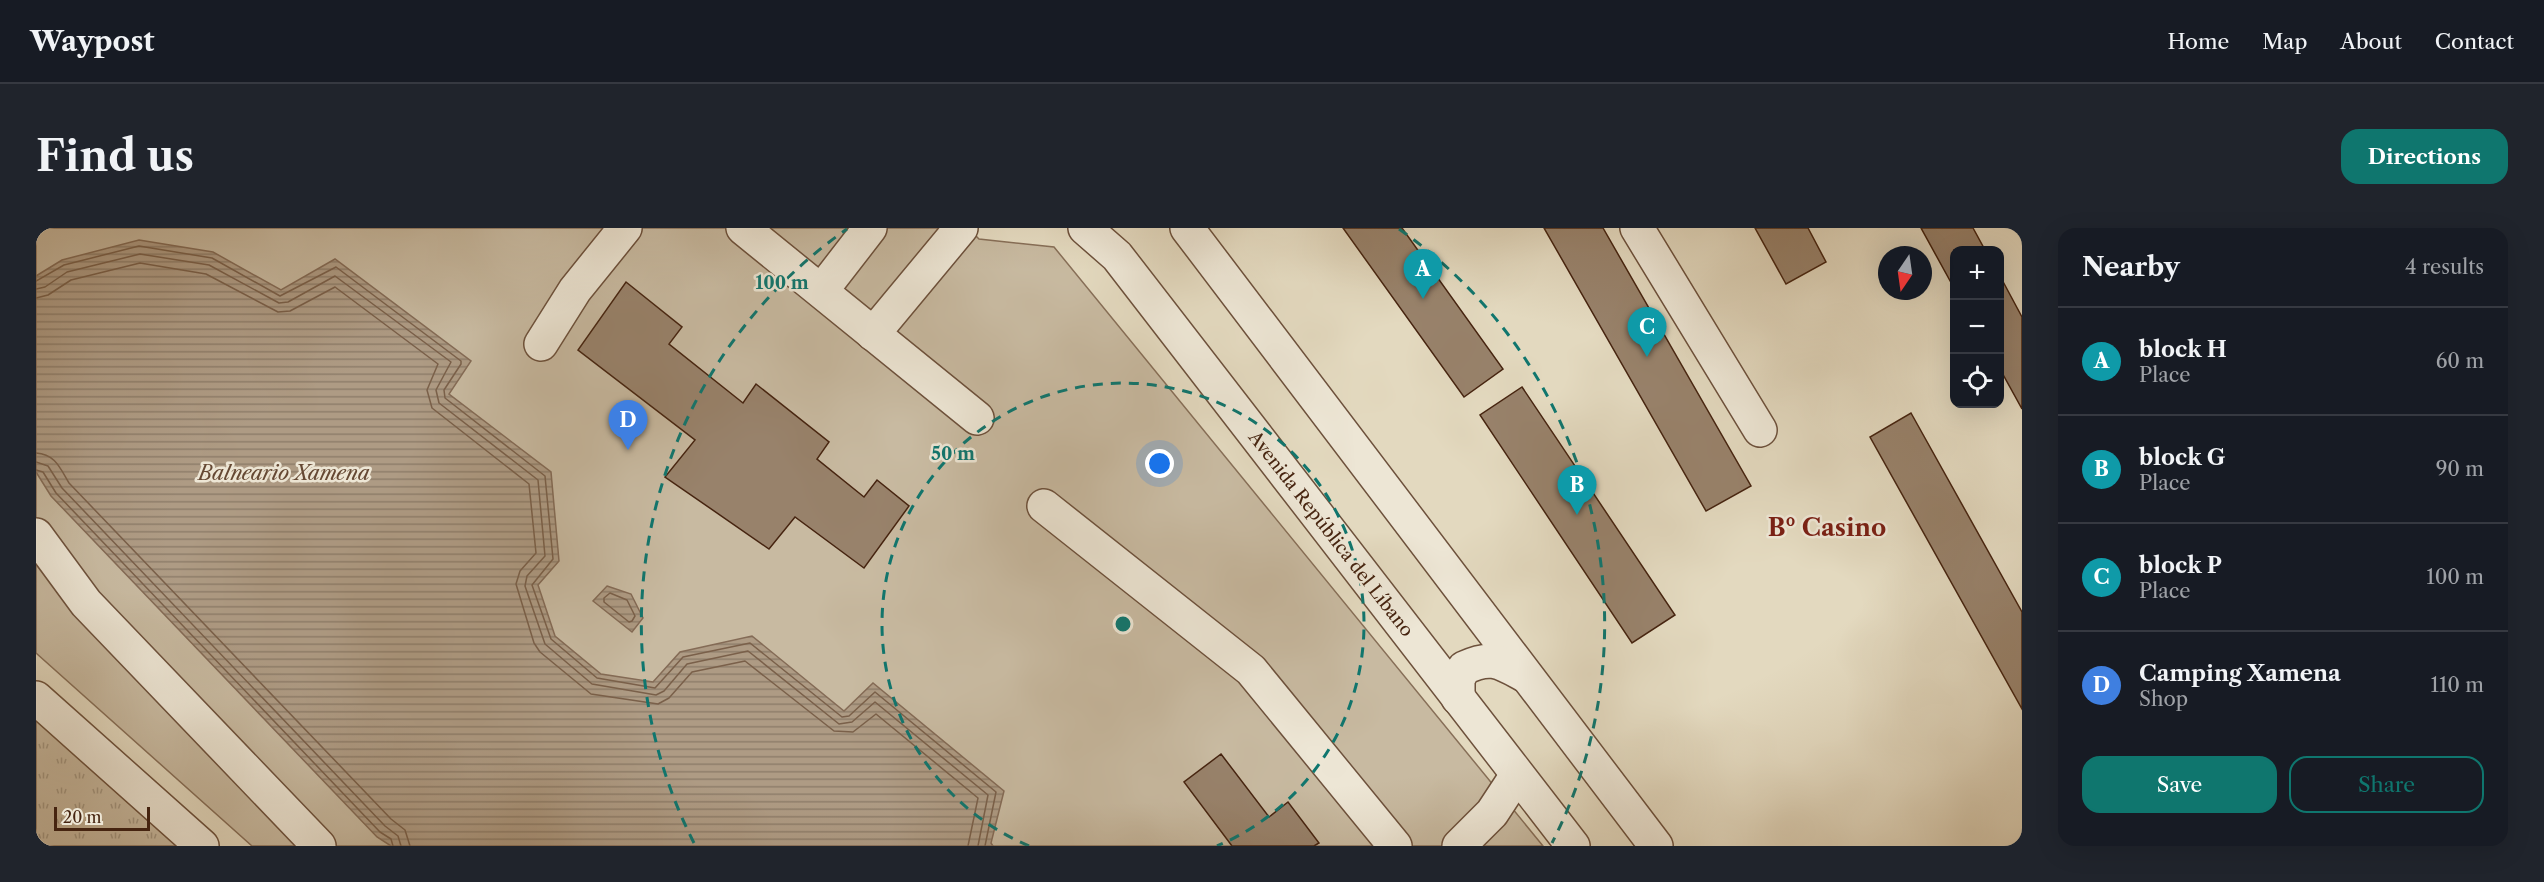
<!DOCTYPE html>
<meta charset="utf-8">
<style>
body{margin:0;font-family:"Libre Caslon Text",serif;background:#20242c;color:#f1f3f6}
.controls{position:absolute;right:18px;top:18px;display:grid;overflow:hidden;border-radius:12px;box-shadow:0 6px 24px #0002}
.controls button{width:54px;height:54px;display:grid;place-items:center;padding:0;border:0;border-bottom:2px solid #363941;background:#171b24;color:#f1f3f6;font:30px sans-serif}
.compass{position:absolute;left:1842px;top:18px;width:54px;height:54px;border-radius:50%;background:#171b24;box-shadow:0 6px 24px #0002;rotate:193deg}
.scale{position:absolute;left:18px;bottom:15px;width:96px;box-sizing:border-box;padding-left:6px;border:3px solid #462410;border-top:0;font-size:16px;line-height:21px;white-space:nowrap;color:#462410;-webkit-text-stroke:4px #ede6d5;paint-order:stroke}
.you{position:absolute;left:1124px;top:236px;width:21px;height:21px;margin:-15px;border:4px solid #fff;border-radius:50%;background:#1a73e8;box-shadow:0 0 0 9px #1a73e833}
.badge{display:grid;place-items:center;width:39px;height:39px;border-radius:50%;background:#0f766e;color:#fff;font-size:20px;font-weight:700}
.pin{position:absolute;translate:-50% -50px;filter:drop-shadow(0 2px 3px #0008)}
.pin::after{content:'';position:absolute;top:32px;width:21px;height:18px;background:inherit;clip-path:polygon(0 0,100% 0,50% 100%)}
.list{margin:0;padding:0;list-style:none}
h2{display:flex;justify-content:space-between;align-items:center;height:78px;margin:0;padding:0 24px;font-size:26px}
h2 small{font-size:20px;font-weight:400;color:#9ea1a6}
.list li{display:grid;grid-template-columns:39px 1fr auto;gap:18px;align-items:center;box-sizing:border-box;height:108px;padding:0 24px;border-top:2px solid #363941}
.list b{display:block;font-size:22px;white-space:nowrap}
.list p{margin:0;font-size:20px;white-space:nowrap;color:#9ea1a6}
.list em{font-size:20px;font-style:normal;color:#9ea1a6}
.actions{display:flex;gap:12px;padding:18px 24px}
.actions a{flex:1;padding:14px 0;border:2px solid #0f766e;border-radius:18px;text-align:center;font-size:21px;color:#0f766e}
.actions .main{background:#0f766e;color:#fff}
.icon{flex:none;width:33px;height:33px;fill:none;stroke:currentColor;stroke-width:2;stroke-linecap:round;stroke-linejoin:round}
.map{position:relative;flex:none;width:1986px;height:618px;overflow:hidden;border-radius:18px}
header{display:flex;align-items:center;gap:36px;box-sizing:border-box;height:84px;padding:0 30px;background:#171b24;border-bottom:2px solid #363941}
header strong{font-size:28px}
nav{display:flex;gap:33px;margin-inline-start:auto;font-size:21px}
.intro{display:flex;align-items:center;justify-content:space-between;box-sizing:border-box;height:144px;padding:0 36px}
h1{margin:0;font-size:42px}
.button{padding:15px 27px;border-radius:18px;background:#0f766e;color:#fff;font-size:21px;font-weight:700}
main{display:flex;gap:36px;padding:0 36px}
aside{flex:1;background:#171b24;border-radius:18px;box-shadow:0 6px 24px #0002}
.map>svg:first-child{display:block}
</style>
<header>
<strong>Waypost</strong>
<nav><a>Home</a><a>Map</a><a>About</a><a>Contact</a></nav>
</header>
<div class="intro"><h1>Find us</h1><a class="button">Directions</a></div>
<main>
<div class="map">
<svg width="1986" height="618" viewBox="0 0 1986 618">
<defs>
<pattern id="grass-tufts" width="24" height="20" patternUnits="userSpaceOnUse" patternTransform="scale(1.5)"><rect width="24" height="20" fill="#c8baa1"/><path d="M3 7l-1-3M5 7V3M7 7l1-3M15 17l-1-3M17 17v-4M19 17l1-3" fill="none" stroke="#a49782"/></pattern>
<pattern id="water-rules" width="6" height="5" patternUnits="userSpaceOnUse" patternTransform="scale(1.5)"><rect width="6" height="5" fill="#ae9b84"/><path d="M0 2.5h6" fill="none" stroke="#8f7e6b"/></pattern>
</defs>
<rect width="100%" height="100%" fill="#e3d9bf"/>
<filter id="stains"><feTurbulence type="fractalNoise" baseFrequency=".00333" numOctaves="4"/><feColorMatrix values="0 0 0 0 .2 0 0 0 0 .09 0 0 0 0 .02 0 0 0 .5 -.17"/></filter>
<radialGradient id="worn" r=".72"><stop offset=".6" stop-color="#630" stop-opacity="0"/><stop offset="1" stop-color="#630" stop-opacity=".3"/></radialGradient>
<polygon fill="url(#grass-tufts)" stroke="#876f58" stroke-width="1.5" points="0,488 149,618 0,618"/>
<polygon fill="#c8baa1" stroke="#876f58" stroke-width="1.5" points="0,0 932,0 943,11 1018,19 1507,618 216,618 0,425"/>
<g fill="url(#water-rules)" stroke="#846b56" stroke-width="1.5">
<polygon points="103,12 177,24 245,62 299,31 435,133 413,166 515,244 523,333 502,357 519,408 565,446 617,454 644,424 716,408 808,483 837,455 968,563 955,615 957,618 355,618 341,609 15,268 0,244 0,48 26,32"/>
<polygon points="571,358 595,366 607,390 596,404 557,373"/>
</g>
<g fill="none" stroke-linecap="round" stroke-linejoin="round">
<g stroke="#7a604a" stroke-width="1.5">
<polyline points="0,53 28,37 103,18 176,30 244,68 300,39 425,133 425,136 408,162 409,170 509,248 517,331 496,357 515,411 561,450 619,460 647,429 714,415 806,489 813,488 839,464 960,564 949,618"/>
<polyline points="0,61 9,59 31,44 104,26 173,37 243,75 252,74 299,48 415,134 400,162 403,175 502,252 509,328 491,348 489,358 509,416 556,456 620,467 628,463 651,436 712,423 803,496 816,494 839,474 952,567 942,618"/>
<polyline points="0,70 12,67 35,52 104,35 170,46 242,84 254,83 299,59 402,136 391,162 396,180 493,256 500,325 484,343 480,356 498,415 504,424 555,466 622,476 633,470 656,444 709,433 798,503 817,504 840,486 942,570 932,618"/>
<path d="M0 225C19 226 24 240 33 255L355 591 369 602 374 618"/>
<polyline points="0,234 12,238 26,260 349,598 362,608 365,618"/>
<polyline points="0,242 7,244 20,265 344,604 355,611 357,618"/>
<polygon points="574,365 591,372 599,388 596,393 593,394 568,374 568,370"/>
</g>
</g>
<g fill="#98826b" stroke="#462410" stroke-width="1.5">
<polygon points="1307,0 1366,0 1467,141 1428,169"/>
<polygon points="1508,0 1567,0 1715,258 1670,283"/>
<polygon points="1719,0 1772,0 1790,34 1750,56"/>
<polygon points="1885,0 1937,0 1949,22 1918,22 1918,60"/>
<polygon points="1964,48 1986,89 1986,181 1964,141"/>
<polygon points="590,54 646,99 633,116 707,175 720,156 793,214 781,231 828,269 841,252 873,278 828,340 759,289 733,321 629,249 659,212 542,122"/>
<polygon points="1486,159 1639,387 1596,415 1444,187"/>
<polygon points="1875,185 1986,384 1986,481 1834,209"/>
<polygon points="1185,526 1233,589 1252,574 1283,615 1278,618 1196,618 1148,554"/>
</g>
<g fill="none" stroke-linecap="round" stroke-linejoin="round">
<g stroke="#6d513c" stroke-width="36">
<g id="minor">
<polyline points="707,0 941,190"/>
<polyline points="1049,0 1081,28 1537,618"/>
<polyline points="1151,0 1620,618"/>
<polyline points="1601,0 1724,202"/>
<polyline points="786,62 834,0"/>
<polyline points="837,106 925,0"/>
<polyline points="505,116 539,62 589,0"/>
<polyline points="1008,278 1215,442 1359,618"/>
<polyline points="0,307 50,375 283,618"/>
<polyline points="0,470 166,618"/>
<path d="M1422 470V451L1428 440C1456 427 1464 434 1490 448"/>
<polyline points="1423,618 1456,585 1481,547"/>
</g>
</g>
<use href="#minor" stroke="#ede6d5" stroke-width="33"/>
</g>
<g fill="none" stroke="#0f766e" stroke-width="3" stroke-dasharray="10 8">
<path d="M993 618A241 241 0 1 1 1181 618"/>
<path d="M658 615A482 482 0 0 1 811 1M1363 1A482 482 0 0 1 1516 615"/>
</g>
<g text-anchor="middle" stroke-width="5" stroke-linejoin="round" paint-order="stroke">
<g font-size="18" fill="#462410" stroke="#ede6d5">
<text transform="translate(1295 306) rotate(52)" y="6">Avenida República del Líbano</text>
</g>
<g font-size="20" font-style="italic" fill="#654833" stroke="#ede6d5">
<text x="248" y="252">Balneario Xamena</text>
</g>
<g font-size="24" font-weight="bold" fill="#7a1f14" stroke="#ede6d5">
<text x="1791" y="308">Bº Casino</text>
</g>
</g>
<circle cx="1087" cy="396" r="9" fill="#0f766e" stroke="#ede6d5" stroke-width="3"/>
<g font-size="18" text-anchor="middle" font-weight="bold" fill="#0f766e" stroke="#ede6d5" stroke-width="5" stroke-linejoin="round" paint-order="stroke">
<text x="746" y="61">100 m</text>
<text x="917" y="232">50 m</text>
</g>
<rect width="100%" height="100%" filter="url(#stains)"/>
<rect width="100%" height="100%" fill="url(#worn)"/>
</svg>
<div class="controls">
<button>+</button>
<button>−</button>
<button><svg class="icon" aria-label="locate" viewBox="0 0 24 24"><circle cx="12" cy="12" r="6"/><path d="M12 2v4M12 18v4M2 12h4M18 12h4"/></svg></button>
</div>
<svg class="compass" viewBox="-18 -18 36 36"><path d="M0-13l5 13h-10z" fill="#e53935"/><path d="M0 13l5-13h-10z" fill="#9ea1a6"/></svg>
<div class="scale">20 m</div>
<div class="you"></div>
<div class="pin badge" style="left:1387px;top:71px;background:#0f9aa8">A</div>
<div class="pin badge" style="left:1541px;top:287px;background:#0f9aa8">B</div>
<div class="pin badge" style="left:1611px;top:129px;background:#0f9aa8">C</div>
<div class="pin badge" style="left:592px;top:222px;background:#3f7fe0">D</div>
</div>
<aside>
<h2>Nearby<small>4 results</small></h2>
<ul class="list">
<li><span class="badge" style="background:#0f9aa8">A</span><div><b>block H</b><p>Place</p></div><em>60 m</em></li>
<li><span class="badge" style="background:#0f9aa8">B</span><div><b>block G</b><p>Place</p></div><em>90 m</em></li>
<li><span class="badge" style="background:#0f9aa8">C</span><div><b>block P</b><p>Place</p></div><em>100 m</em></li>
<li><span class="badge" style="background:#3f7fe0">D</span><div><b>Camping Xamena</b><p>Shop</p></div><em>110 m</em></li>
</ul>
<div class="actions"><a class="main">Save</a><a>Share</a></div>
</aside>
</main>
